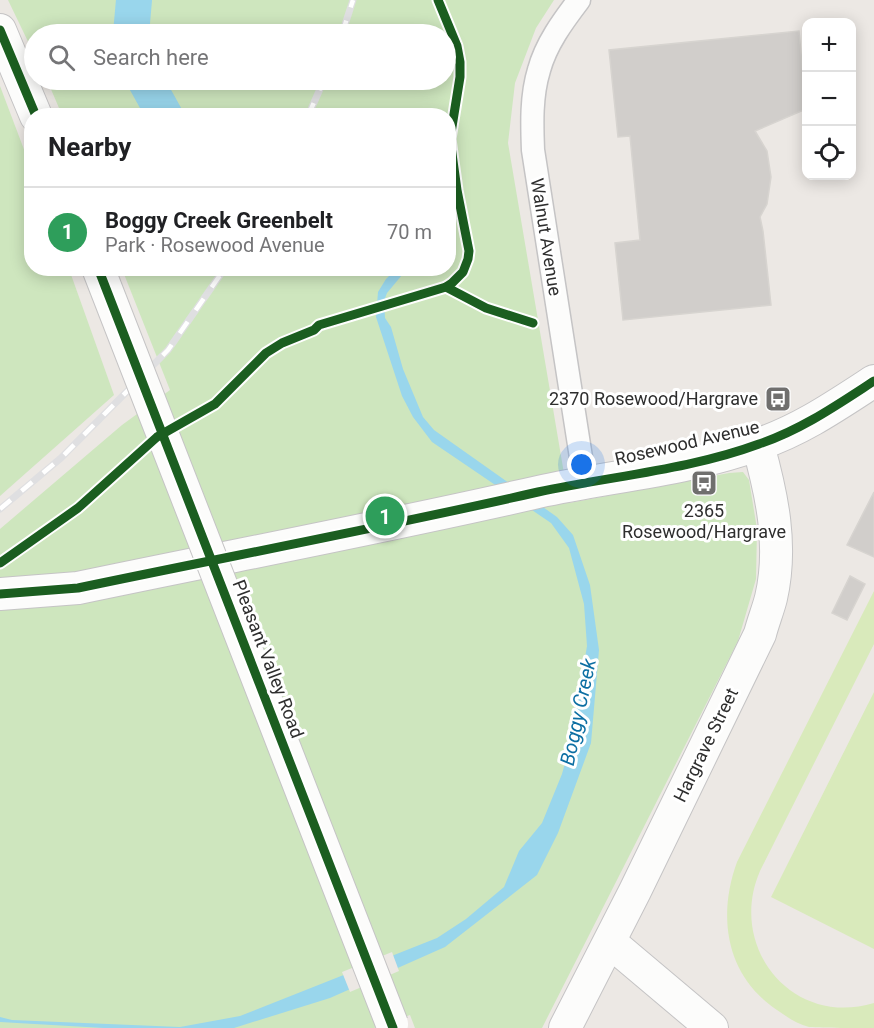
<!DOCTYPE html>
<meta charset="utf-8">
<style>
body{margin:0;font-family:Roboto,sans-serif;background:#f2f2f2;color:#202124}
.controls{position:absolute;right:18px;top:18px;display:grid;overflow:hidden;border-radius:12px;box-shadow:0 3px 15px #0003}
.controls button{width:54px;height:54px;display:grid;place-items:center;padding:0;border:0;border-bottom:2px solid #e0e0e0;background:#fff;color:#202124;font:30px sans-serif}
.you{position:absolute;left:582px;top:465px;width:21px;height:21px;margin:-15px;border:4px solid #fff;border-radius:50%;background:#1a73e8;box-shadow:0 0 0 9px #1a73e833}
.badge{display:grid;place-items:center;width:39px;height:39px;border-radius:50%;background:#7c3aed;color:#fff;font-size:20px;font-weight:700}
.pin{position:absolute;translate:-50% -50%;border:3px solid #fff;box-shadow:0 2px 6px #0006}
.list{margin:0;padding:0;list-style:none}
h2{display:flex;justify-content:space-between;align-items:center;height:78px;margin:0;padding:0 24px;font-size:26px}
h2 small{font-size:20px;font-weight:400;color:#757577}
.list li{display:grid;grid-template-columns:39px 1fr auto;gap:18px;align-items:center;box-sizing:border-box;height:90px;padding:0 24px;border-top:2px solid #e0e0e0}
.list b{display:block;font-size:22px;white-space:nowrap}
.list p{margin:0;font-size:20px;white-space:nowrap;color:#757577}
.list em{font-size:20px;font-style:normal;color:#757577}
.icon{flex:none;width:33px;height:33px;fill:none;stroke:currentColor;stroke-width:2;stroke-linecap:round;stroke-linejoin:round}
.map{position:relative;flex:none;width:874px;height:1028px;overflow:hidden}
.search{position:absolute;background:#fff;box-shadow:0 3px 15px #0003;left:24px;top:24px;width:432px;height:66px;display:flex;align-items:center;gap:15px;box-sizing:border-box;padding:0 21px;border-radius:33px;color:#757577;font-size:22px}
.panel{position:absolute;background:#fff;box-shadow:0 3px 15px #0003;left:24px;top:108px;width:432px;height:168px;border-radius:24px}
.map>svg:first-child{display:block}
</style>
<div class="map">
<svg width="874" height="1028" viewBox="0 0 874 1028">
<rect width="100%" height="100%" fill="#ece8e4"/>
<g fill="#cee6be">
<polygon points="8,0 554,0 536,28 515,83 508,143 569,503 729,473 743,472 749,480 757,529 756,579 738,641 542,1028 415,1028 410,1015 374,1028 0,1028 0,529 122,425 170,390 122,269 448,268 448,116 62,115 47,80 446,80 446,34 34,34 34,54"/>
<polygon points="0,86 31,168 32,268 69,269 114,395 0,496"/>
</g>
<g fill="#d9eabb">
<path d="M874 591V644L760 871C727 947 792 1028 874 1003V1028C857 1028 825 1028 809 1027 797 1024 787 1017 777 1010 726 976 717 917 737 862Z"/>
<polygon points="874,692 874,949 771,897"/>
</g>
<polygon fill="#99d6ec" points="396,269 407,269 387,293 384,301 385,318 391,327 403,369 423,417 434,430 557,517 573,535 590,585 599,650 591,743 558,833 537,875 445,947 330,998 234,1028 104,1028 0,1022 0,1017 12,1020 180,1027 240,1016 437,938 466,919 504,887 519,851 542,823 562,774 571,741 587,646 584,604 569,548 551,523 432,442 413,417 402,396 376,317 378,292 386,279"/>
<polygon fill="#ece8e4" points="392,952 399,971 350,992 342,972"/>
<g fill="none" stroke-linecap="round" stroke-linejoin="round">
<g stroke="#99d6ec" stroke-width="36">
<polyline points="131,34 134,0"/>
<polyline points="145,80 165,116"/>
</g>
</g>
<g fill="#d1cecb" stroke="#d7d4d0" stroke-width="1.5">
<polygon points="799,31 806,109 755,131 767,151 771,177 767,204 760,217 763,231 771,305 623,320 615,243 640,240 630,136 618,137 609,50"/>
<polygon points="874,492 874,557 847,545"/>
<polygon points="850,576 865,584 847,620 832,613"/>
</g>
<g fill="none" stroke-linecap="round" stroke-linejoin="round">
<g stroke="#c5c4c5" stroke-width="25">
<path id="street" d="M579 0C563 21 546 44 539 70 531 96 532 124 533 150L585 483"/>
</g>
<g stroke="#c5c4c5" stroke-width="34">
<g id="secondary">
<polyline points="0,30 36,116"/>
<path d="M0 594 78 588C231 556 385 527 538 492 611 476 689 470 759 444 801 430 837 405 874 381"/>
<polyline points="610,942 712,1028"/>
<path d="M565 1028 635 891 760 634C763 622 768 610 771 598 783 546 772 495 758 445"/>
</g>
</g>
<use href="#street" stroke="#fcfcfb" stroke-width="22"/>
<use href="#secondary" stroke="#fcfcfb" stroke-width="32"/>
<g stroke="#dfdfe1" stroke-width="7">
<g id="rail">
<polyline points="342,34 353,0"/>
<polyline points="308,116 324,80"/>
<polyline points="0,509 61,458 168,350 225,268"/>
</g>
</g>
<use href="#rail" stroke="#fff" stroke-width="4.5" stroke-dasharray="14" stroke-linecap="butt"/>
<g stroke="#c5c4c5" stroke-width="34" stroke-linecap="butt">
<polyline id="secondary-bridge" points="98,268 392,1024"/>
</g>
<use href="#secondary-bridge" stroke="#fcfcfb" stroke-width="32"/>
<g stroke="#fff" stroke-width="13">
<g id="cycleway">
<polyline points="0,30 36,116"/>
<polyline points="98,268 393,1028"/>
<polyline points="446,287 486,308 533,323"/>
<polyline points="0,563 78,508 157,437 215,404 266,353 282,343 314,330 319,325 446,287 452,283 463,272 468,259 469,251 457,190 450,139 460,77 460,62 457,46 438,0"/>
<path d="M0 594 78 588C231 556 385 527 538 492 611 476 689 470 759 444 801 430 837 405 874 381"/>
</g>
</g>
<use href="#cycleway" stroke="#1b5e20" stroke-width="9"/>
</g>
<defs>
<g id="bus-square" transform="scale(1.35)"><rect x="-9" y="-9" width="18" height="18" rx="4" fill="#706f6e" stroke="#fff"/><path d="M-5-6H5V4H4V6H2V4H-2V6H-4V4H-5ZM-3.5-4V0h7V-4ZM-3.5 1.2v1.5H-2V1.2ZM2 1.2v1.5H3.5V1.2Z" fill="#fff"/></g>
</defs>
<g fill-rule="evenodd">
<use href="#bus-square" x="778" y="399"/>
<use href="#bus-square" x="704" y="483"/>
</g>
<g text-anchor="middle" stroke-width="6" stroke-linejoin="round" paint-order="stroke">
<g font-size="18" fill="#2e2e2e" stroke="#fff">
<text transform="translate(546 237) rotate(81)" y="6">Walnut Avenue</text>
<text transform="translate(687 443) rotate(-13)" y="6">Rosewood Avenue</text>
<text transform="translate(268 659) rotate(69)" y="6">Pleasant Valley Road</text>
<text transform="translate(706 745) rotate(-64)" y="6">Hargrave Street</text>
</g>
<g font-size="18" fill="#2e2e2e" stroke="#fff" text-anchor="end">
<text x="758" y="405">2370 Rosewood/Hargrave</text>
<text x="704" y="517" text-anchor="middle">2365<tspan x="704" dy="21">Rosewood/Hargrave</tspan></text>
</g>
<g font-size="20" font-style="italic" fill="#0d6fa3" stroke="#fff">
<text transform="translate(578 712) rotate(-78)" y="7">Boggy Creek</text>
</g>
</g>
</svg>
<div class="controls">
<button>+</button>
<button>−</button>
<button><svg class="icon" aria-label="locate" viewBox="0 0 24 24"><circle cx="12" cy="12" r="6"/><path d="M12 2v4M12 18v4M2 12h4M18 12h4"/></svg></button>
</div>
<div class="you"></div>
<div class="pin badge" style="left:385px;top:516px;background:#2e9e5b">1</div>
<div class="search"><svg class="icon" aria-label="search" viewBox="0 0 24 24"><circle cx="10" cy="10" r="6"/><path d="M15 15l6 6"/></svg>Search here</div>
<section class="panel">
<h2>Nearby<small></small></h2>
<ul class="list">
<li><span class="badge" style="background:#2e9e5b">1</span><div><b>Boggy Creek Greenbelt</b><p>Park · Rosewood Avenue</p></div><em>70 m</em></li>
</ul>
</section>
</div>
